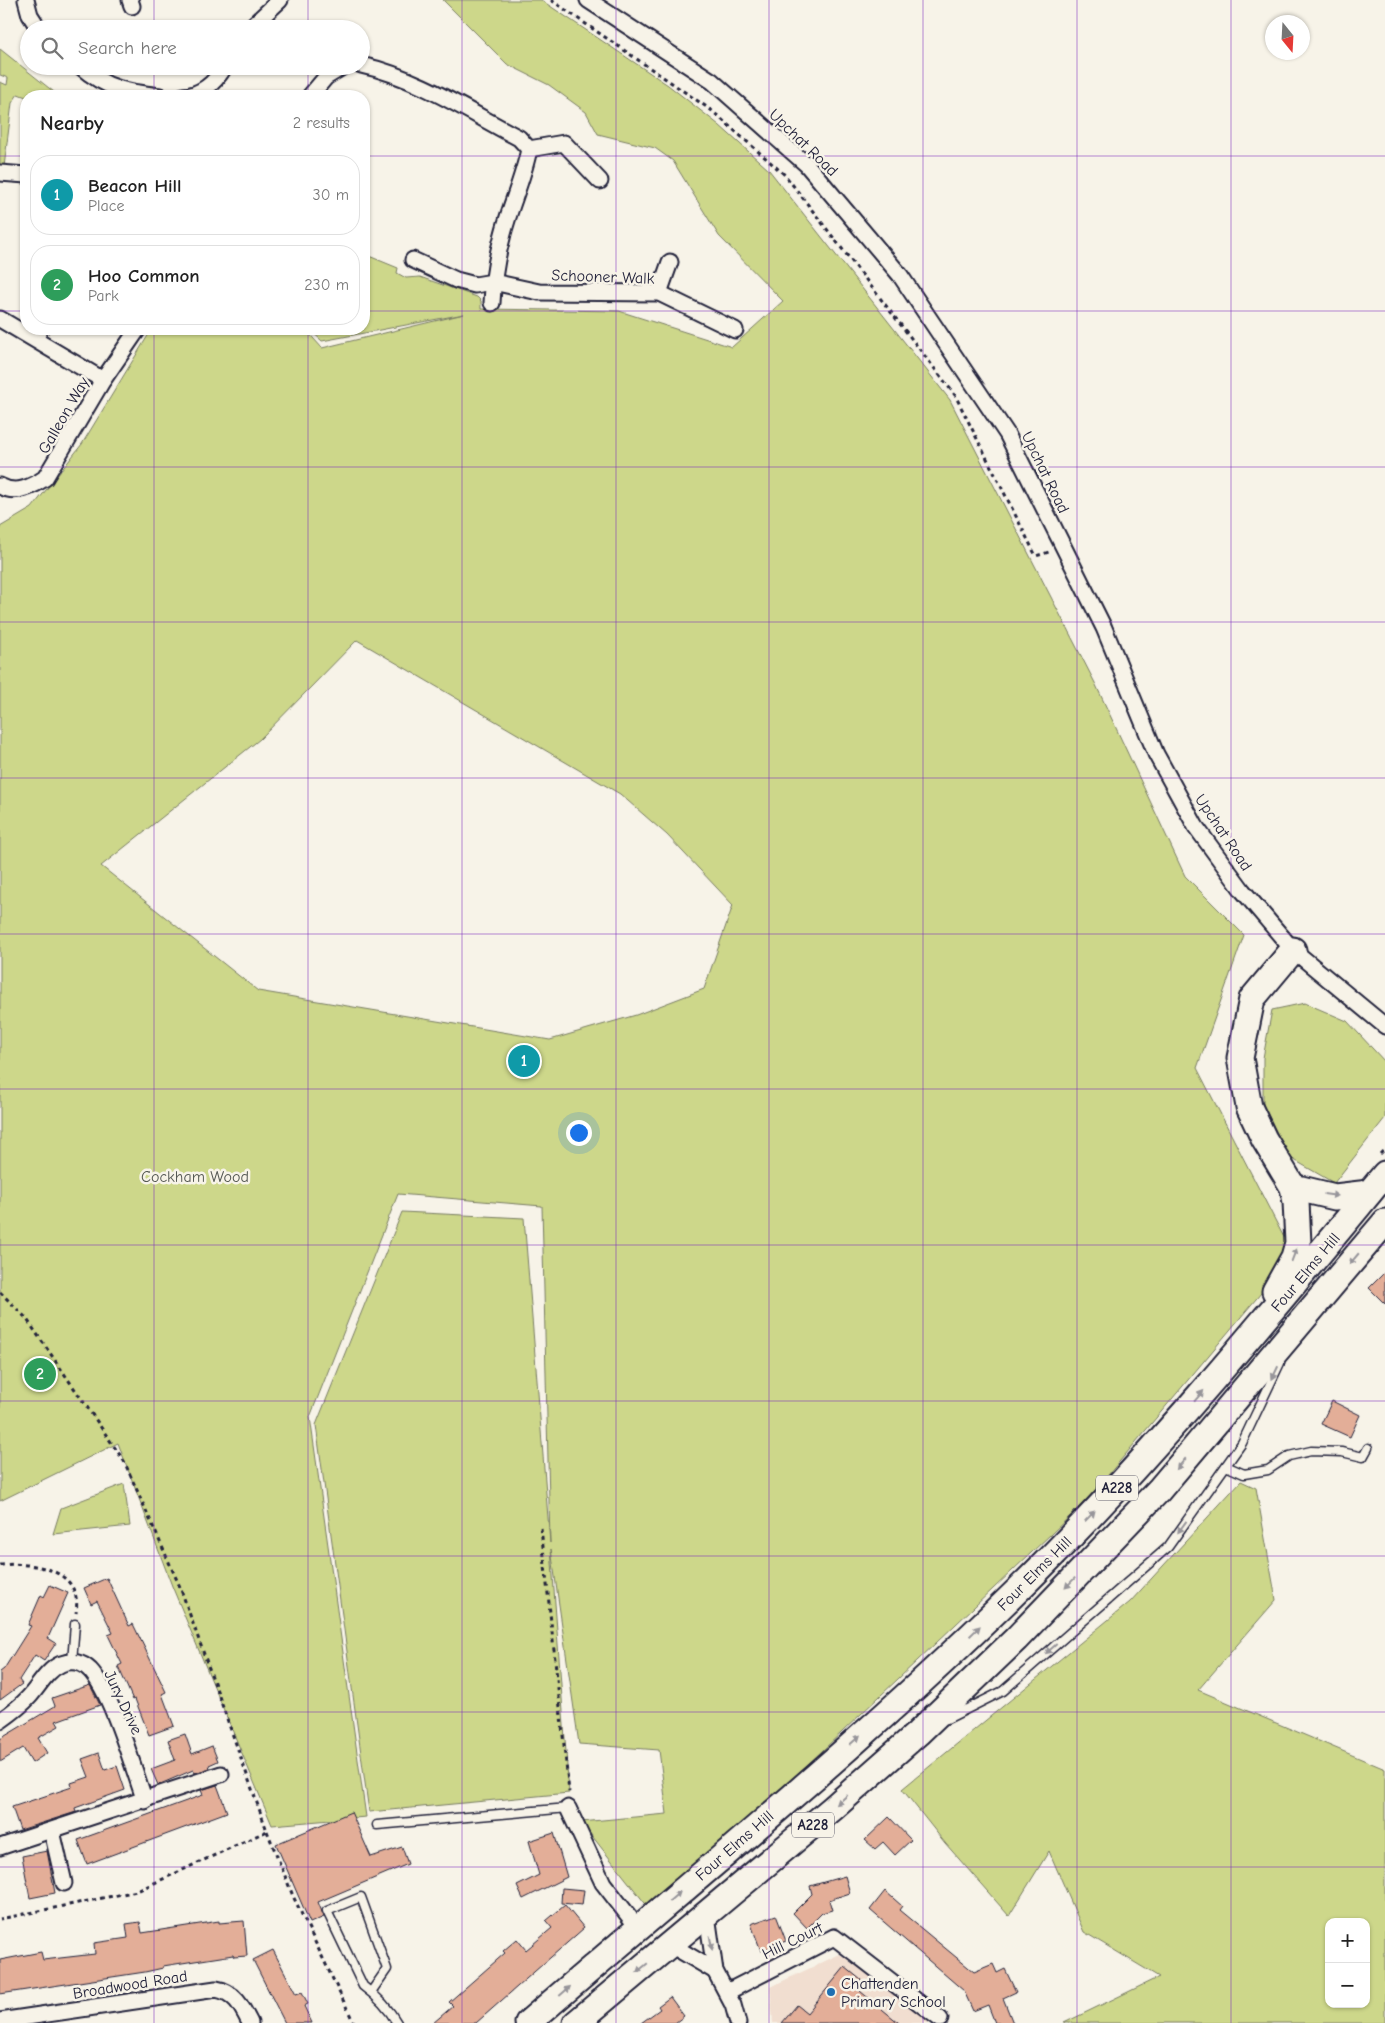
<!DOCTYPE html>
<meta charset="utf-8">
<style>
body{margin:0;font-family:"Comic Neue",sans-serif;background:#f2f2f2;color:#222}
.controls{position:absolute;right:15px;bottom:15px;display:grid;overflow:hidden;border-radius:10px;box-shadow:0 1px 4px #0004}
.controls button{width:45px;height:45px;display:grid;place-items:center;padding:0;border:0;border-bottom:1px solid #e0e0e0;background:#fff;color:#222;font:25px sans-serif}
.compass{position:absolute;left:1265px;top:15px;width:45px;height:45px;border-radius:50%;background:#fff;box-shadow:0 1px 4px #0004;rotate:162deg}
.you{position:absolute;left:578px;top:1132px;width:18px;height:18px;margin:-12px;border:4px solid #fff;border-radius:50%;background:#1a73e8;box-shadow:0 0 0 8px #1a73e833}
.badge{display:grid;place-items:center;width:32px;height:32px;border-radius:50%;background:#d93025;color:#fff;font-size:16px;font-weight:700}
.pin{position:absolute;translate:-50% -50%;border:2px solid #fff;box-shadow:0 1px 5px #0006}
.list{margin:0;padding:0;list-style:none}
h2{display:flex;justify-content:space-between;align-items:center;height:65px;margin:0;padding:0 20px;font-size:21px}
h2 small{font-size:16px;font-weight:400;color:#767676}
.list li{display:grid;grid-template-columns:32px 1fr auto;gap:15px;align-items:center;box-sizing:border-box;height:80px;margin:0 10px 10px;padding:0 10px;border:1px solid #e0e0e0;border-radius:20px}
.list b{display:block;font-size:19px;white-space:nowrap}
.list p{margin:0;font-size:16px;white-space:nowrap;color:#767676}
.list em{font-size:16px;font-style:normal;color:#767676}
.icon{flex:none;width:28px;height:28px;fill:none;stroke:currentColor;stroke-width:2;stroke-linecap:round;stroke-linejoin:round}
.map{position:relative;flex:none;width:1385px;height:2023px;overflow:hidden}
.search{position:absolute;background:#fff;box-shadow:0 1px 4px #0004;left:20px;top:20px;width:350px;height:55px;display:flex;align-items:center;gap:12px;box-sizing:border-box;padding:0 18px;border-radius:28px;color:#767676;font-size:19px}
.panel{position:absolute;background:#fff;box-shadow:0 1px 4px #0004;left:20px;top:90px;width:350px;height:245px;border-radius:20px}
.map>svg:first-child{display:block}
</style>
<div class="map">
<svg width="1385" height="2023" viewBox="0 0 1385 2023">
<rect width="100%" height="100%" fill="#f7f3e8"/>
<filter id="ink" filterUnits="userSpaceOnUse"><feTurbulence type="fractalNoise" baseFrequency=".02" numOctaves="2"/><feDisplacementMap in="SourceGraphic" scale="10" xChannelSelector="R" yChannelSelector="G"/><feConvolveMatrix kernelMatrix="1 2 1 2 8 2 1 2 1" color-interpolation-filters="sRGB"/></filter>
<g filter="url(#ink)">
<polygon fill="#f1ded0" points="840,1954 899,1998 936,2023 773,2023 770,1987"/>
<g fill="#cdd78a" stroke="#787c62" fill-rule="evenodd">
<path d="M443 0H541L668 85 719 125 769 170 950 400 1095 683 1185 876 1244 935 1197 1068 1293 1255 1088 1499 652 1912 581 1822 667 1814 659 1750 579 1744 551 1549 569 1793 369 1812 316 1425 402 1212 524 1218 550 1543 542 1206 398 1194 310 1417 366 1817 272 1825 172 1586 118 1443 0 1501V527L32 508 82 444 152 329H305L322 348 464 314 322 341 309 329H364V254L398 268 397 273 406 278 420 277 477 297 481 301V309L619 311 732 347 783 301 719 236 673 161 655 148 598 134 586 112 549 85 507 64ZM357 640 620 794 667 835 733 905 704 989 636 1015 550 1040 258 991 101 866 260 739Z"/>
<polygon points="0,49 59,96 26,97 18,94 12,103 4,167 0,167 0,82 7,85 8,78 0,75"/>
<polygon points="1305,1003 1347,1021 1385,1062 1385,1118 1334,1183 1289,1157 1263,1105 1263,1058 1272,1010"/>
<path d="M1241 1481 1256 1488 1276 1600 1198 1690 1385 1769V2023H1064L1159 1977 1084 1932 1049 1851 1009 1916 945 1843 902 1789 1130 1602ZM1329 1922H1366V2004H1329Z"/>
<polygon points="124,1484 130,1526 53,1534 61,1508"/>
</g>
<g fill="#e3ae98" stroke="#22223b">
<polygon points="1385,1272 1385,1304 1369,1288"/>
<polygon points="1332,1401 1360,1415 1350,1437 1321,1424"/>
<polygon points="107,1578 129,1626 133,1624 166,1692 162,1694 174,1726 149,1735 135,1699 133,1700 118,1666 122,1664 108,1635 113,1633 97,1601 91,1604 84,1588"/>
<polygon points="50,1585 68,1593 48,1638 56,1643 44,1661 35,1655 19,1680 22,1684 0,1700 0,1672 4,1669 31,1626 28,1625 41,1595 44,1597"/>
<polygon points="90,1685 100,1705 56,1721 59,1726 38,1738 47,1753 32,1763 23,1748 0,1762 0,1739 55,1706 52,1698"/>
<polygon points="185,1734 192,1754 212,1746 218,1761 209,1765 210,1768 195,1773 193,1770 158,1785 151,1769 175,1760 168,1740"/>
<polygon points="99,1753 105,1770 117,1766 125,1790 75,1808 76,1812 20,1830 12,1807 72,1787 71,1783 89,1777 82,1759"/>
<polygon points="217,1785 227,1812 87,1864 78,1840 203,1795 201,1790"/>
<polygon points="351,1812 371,1857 402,1847 408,1864 318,1902 324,1917 310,1923 276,1844"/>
<polygon points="889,1817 911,1840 895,1855 883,1842 875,1849 865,1840"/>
<polygon points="554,1833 567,1877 523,1899 517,1886 539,1875 529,1841"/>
<polygon points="47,1851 55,1893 30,1898 22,1856"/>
<polygon points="845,1876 850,1893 829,1900 832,1910 822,1913 807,1928 793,1913 812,1894 810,1886"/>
<polygon points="562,1888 584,1890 582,1905 561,1903"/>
<polygon points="885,1891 902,1906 899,1910 974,1972 993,1964 997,1973 1005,1969 1016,1992 1003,1998 1013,2023 995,2023 988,2005 973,2011 964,1991 870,1910"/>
<polygon points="565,1905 584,1928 476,2023 433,2023 453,2006 449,2002 505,1953 503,1951 517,1939 526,1950 552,1928 546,1921"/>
<polygon points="776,1915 786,1941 761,1951 751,1924"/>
<polygon points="219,1921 219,1923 244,1921 247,1956 234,1957 233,1955 163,1966 163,1968 145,1972 0,1994 0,1960 41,1952 43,1960 95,1954 94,1943 128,1938 126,1924 140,1922 142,1933"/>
<polygon points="273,1950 296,1994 302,1992 308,2004 304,2006 312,2023 285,2023 253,1960"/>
<polygon points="845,1967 861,1980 855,1987 899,2023 782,2023 797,2005 807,2013"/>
<polygon points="670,1997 684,2016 675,2023 641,2023 660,2009 658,2006"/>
</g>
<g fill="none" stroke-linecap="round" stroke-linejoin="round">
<g stroke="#22223b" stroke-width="11">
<g id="service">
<polyline points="37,341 45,329"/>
<polyline points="1226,1466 1244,1474 1268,1470 1289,1456 1311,1451 1342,1452 1363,1457 1368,1448"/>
<polyline points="72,1662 75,1624"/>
<polyline points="947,1719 1003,1691 1168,1547 1242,1443 1280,1363"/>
<polyline points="377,1825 568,1808"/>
<path d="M371 1992 387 1969 361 1897 327 1911 363 1986C378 1997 388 2007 397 2023"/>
</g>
</g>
<g stroke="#22223b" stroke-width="19">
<g id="minor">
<polyline points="26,0 30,15 39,29"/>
<polyline points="130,0 132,6"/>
<polyline points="588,0 712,81 807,165 900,275 1007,434 1104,628 1156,754 1196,827 1243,891 1293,950 1385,1026"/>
<polyline points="249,29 280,0"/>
<path d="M361 65C417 77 469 112 519 138L529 149C523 180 509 208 502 238 496 260 493 281 492 303"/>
<path d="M80 66C106 89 127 92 160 96"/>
<path d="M183 96C202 95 215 83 225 66"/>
<polyline points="310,96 326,77 344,66"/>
<polyline points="529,149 564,143 600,181"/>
<polyline points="0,173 26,175"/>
<polyline points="413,260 456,280 475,285 493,282 539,292 659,293 735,330"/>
<polyline points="659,293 670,262"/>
<polyline points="0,319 103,380"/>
<path d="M0 486C16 495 32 487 45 478L103 380 138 329"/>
<path d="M0 1721C10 1714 21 1706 29 1697 39 1686 47 1670 61 1664 71 1660 82 1662 90 1670 112 1693 133 1768 145 1801"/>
<polyline points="568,1808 603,1883 638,1928"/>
<polyline points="52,1831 64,1883"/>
<polyline points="0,1847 221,1774"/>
<polyline points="707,1915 715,1971 733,2005 738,2023"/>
<polyline points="671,1945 715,1971"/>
<polyline points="727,1992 834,1937 940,2019"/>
<path d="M0 2021 216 1989C235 1992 242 2007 250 2023"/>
</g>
</g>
<g stroke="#22223b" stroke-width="29">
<g id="primary">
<polyline points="1293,1187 1335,1197 1369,1193"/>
<polyline points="1275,1291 1294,1257 1298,1243 1296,1202 1293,1187 1264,1139 1249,1107 1240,1058 1252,999 1293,950"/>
<path d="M528 2023C701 1873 880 1729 1041 1567 1164 1443 1274 1308 1385 1174"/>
<polyline points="576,2023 833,1808 918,1733 1016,1639 1159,1490 1385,1222"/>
</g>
</g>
<g stroke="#22223b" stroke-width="3" stroke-dasharray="4 4" stroke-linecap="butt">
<polyline points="551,0 711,110 785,175 955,395 1036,556 1049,552"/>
<polyline points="1380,1154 1385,1149"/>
<polyline points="0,1292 26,1318 124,1461 180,1587 267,1831 137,1891 0,1919"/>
<polyline points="541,1528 569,1792"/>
<path d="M0 1565C32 1562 83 1568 76 1613"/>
<polyline points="267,1831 293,1896 354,2023"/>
</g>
<use href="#service" stroke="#f7f3e8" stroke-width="8"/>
<use href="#minor" stroke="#f7f3e8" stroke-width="15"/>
<use href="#primary" stroke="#f7f3e8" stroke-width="25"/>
</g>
<defs><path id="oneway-solid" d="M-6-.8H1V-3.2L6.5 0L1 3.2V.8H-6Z" transform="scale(1.25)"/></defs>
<g fill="#97959a">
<use href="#oneway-solid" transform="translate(1331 1195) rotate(7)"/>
<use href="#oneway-solid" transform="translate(1294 1255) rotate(-69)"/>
<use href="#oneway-solid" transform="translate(1354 1259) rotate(130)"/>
<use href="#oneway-solid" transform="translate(1275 1373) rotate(115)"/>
<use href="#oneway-solid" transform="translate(1199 1396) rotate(-49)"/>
<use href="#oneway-solid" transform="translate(1181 1464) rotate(130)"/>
<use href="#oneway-solid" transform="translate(1090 1516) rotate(-46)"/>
<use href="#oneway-solid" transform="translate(1182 1527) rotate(126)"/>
<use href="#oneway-solid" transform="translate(1070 1583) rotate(134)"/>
<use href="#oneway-solid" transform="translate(975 1631) rotate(-44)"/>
<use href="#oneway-solid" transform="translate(1051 1649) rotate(139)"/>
<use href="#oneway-solid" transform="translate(855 1740) rotate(-42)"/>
<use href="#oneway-solid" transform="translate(842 1800) rotate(139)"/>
<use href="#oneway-solid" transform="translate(675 1896) rotate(-41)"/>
<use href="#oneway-solid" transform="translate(711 1943) rotate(80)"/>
<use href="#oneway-solid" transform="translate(642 1968) rotate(140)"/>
<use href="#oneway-solid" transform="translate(565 1991) rotate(-41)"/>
</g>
</g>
<path fill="none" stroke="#7b2cbf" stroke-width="1" stroke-opacity="0.55" d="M154 0V29M308 0V29M462 0V2023M616 0V2023M769 0V2023M923 0V2023M1077 0V2023M1231 0V2023M154 66V96M308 66V96M0 156H26M364 156H1385M0 311H26M364 311H1385M154 329V2023M308 329V2023M0 467H1385M0 622H1385M0 778H1385M0 934H1385M0 1089H1385M0 1245H1385M0 1401H1385M0 1556H1385M0 1712H1385M0 1867H1385"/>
<circle fill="#1f6fb2" stroke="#f7f3e8" stroke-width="2" cx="831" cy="1992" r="5"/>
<g text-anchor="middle" stroke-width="5" stroke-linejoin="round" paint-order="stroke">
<g fill="#f7f3e8" stroke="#62616f" stroke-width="1">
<rect x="1096" y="1475.5" width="42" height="25" rx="4"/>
<rect x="792" y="1812.5" width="42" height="25" rx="4"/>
</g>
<g font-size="15" font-weight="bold" fill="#22223b">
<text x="1117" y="1493">A228</text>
<text x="813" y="1830">A228</text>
</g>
<g font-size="16" fill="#22223b" stroke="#f7f3e8">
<text transform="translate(804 142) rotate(44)" y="6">Upchat Road</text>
<text transform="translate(603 276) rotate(2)" y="6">Schooner Walk</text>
<text transform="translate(63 415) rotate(-60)" y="6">Galleon Way</text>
<text transform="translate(1046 472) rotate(64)" y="6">Upchat Road</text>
<text transform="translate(1224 832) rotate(56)" y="6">Upchat Road</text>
<text transform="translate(1305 1272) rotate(-50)" y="6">Four Elms Hill</text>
<text transform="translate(1034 1573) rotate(-45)" y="6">Four Elms Hill</text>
<text transform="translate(124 1702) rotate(65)" y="6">Jury Drive</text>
<text transform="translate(734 1845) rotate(-41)" y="6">Four Elms Hill</text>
<text transform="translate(792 1940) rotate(-26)" y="6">Hill Court</text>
<text transform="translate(130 1984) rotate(-9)" y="6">Broadwood Road</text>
</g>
<g font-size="16" fill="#555853" stroke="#f7f3e8">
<text x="195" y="1182">Cockham Wood</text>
</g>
<g font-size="16" fill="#22223b" stroke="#f7f3e8" text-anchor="start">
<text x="841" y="1989">Chattenden<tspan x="841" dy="18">Primary School</tspan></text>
</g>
</g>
</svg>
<div class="controls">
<button>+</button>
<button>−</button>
</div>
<svg class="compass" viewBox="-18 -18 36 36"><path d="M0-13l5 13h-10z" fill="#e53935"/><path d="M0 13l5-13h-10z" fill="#767676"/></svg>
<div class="you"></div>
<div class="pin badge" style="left:524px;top:1061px;background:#0f9aa8">1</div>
<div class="pin badge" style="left:40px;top:1374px;background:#2e9e5b">2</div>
<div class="search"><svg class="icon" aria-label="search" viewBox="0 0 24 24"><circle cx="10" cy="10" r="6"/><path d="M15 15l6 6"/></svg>Search here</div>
<section class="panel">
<h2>Nearby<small>2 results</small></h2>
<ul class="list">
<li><span class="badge" style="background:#0f9aa8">1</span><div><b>Beacon Hill</b><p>Place</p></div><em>30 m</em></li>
<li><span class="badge" style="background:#2e9e5b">2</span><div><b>Hoo Common</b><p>Park</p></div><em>230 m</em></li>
</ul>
</section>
</div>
